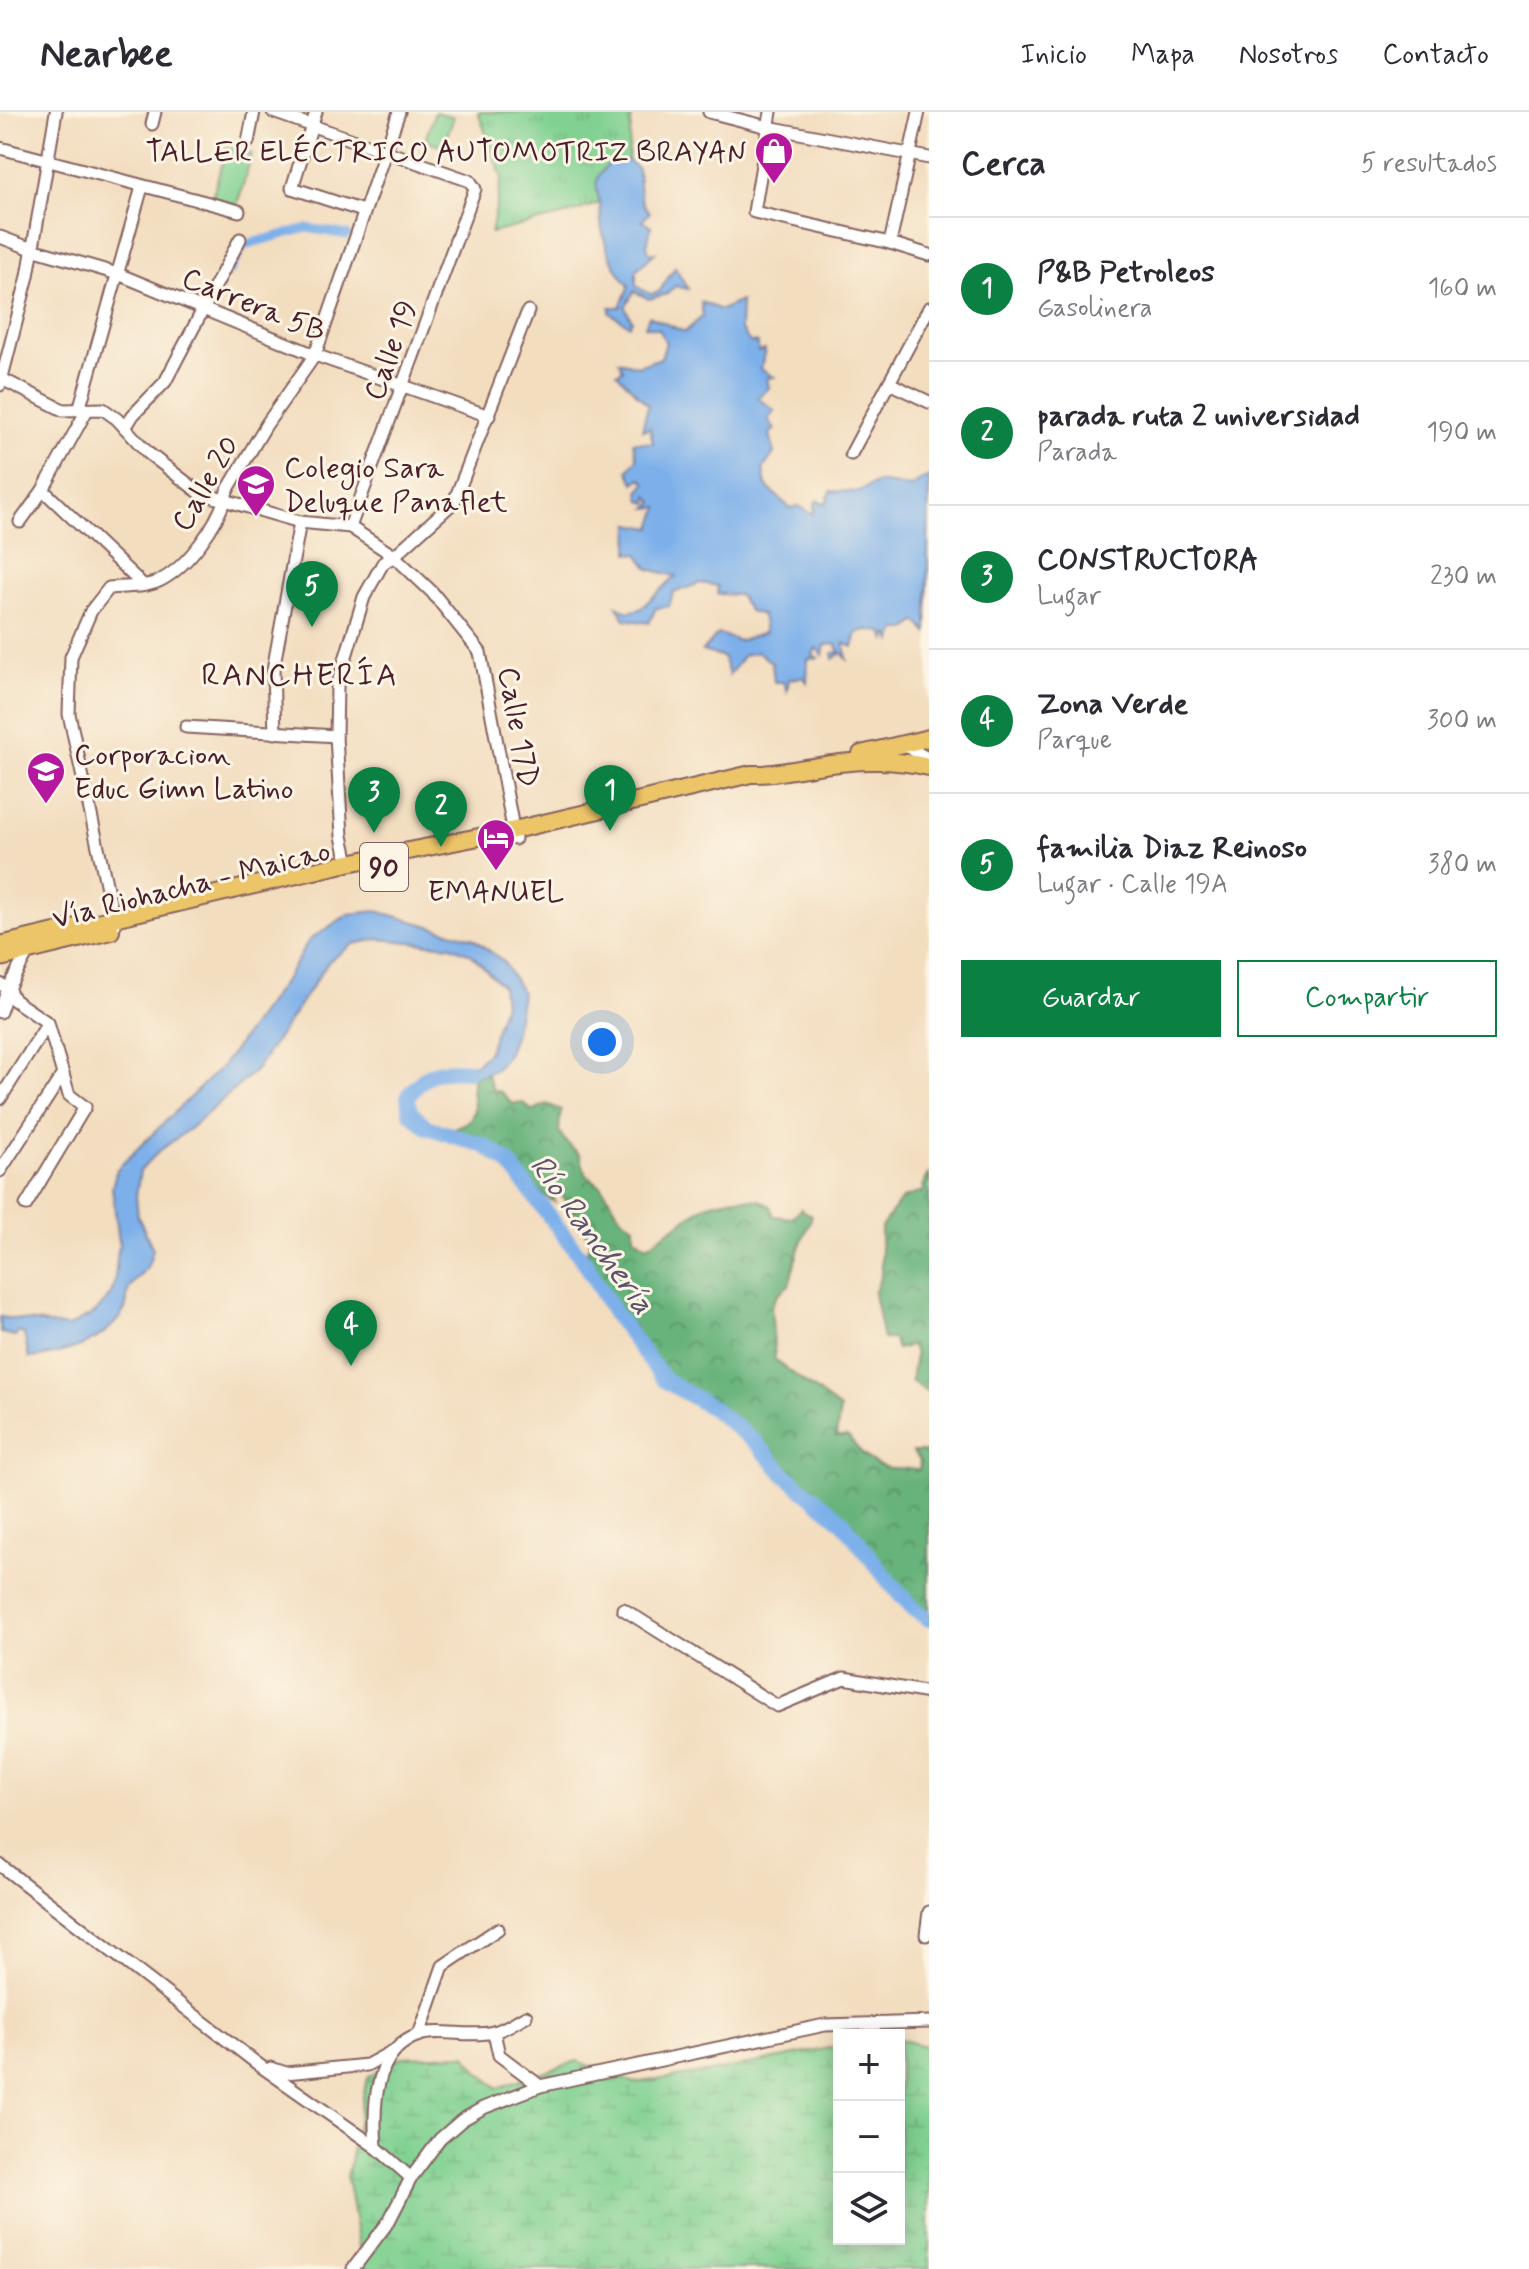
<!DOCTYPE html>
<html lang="es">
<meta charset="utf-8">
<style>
body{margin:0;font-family:Mynerve,sans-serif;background:#f7f7f7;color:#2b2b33}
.controls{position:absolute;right:24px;bottom:24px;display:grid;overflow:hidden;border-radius:0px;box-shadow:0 4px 20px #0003}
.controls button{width:72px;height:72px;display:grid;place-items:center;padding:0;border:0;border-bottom:2px solid #e1e1e2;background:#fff;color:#2b2b33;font:40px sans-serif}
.you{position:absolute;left:602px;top:930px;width:28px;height:28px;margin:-20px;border:6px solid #fff;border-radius:50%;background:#1a73e8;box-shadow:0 0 0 12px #1a73e833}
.badge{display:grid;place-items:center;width:52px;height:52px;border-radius:50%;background:#0b8043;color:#fff;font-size:26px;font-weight:700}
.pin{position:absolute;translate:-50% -66px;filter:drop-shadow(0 2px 4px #0008)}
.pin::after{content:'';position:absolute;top:42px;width:28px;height:24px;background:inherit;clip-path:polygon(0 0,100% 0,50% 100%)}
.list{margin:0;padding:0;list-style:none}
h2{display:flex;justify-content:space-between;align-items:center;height:104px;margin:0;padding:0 32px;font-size:34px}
h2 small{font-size:26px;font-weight:400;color:#7c7c81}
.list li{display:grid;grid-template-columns:52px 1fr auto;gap:24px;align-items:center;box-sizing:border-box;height:144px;padding:0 32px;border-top:2px solid #e1e1e2}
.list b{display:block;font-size:30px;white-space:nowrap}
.list p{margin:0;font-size:26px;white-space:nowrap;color:#7c7c81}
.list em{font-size:26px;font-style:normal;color:#7c7c81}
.actions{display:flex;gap:16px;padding:24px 32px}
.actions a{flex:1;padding:18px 0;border:2px solid #0b8043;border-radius:0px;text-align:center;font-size:28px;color:#0b8043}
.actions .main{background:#0b8043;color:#fff}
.icon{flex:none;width:44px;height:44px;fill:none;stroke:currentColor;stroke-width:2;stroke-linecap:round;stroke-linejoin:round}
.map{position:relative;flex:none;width:929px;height:2157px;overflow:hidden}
header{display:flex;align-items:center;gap:48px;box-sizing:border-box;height:112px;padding:0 40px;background:#fff;border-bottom:2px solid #e1e1e2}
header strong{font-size:38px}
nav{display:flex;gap:44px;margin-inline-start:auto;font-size:28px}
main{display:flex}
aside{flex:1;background:#fff}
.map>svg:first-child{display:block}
</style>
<header>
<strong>Nearbee</strong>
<nav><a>Inicio</a><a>Mapa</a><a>Nosotros</a><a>Contacto</a></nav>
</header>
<main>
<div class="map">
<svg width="929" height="2157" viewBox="0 0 929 2157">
<defs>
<pattern id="forest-crowns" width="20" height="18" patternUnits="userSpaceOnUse" patternTransform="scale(2)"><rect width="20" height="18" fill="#68b37c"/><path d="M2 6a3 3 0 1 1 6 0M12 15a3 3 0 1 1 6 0" fill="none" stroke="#589166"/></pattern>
<pattern id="wetland-marsh" width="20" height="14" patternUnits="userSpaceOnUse" patternTransform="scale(2)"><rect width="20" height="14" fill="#81d192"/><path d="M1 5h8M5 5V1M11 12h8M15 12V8" fill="none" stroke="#71b37e"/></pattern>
<pattern id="park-tufts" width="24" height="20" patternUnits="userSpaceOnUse" patternTransform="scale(2)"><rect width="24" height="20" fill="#81d192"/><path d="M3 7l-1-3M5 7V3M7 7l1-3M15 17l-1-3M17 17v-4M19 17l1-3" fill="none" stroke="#71b37e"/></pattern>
</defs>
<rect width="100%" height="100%" fill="#fcf5e5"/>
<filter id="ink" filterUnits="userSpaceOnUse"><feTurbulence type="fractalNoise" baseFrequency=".0125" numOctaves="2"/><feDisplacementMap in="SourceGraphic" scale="16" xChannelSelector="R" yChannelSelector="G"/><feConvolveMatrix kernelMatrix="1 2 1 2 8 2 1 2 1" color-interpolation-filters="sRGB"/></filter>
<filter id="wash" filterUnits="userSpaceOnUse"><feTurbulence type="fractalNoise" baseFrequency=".006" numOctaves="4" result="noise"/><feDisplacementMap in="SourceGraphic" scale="32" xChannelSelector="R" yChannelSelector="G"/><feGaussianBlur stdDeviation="1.8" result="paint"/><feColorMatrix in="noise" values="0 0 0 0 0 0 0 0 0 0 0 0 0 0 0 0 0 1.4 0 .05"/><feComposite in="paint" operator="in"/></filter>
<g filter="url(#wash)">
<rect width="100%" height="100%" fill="#f3ddbf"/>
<g fill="#81d192" stroke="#66785e" stroke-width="2">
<polygon points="435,0 454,5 443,35 425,28"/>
<polygon points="227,35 252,42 237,93 212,85"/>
</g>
<g fill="url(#forest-crowns)" stroke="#596954" stroke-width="2">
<path d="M487 962 493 978 501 980 513 992C523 988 525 992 532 999L547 992 561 998 559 1019 565 1029 580 1043 586 1063 602 1075 621 1105 634 1114V1125L647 1134 706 1093 720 1089 735 1086 759 1088 770 1094 774 1104 791 1106 801 1097 812 1104 799 1136 789 1173 778 1182 771 1194 775 1248 840 1297 836 1325H848C858 1337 868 1351 885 1355 896 1358 907 1354 919 1358L920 1350 913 1340H929V1507L916 1499 890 1471 842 1409 784 1362 756 1331 715 1298 664 1268 614 1201 586 1152V1142L591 1128C580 1112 570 1085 552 1078L555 1090C527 1077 521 1042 494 1035L492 1038 483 1033 446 1023 447 1019C453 1015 462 1014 467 1010 478 1001 473 988 472 977 472 976 474 965 474 963Z"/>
<polygon points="929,1061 929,1281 911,1269 915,1243 912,1233 897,1237 893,1227 883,1227 874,1181 881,1164 881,1115 902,1087 923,1079 924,1069"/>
</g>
<polygon fill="url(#wetland-marsh)" stroke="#66785e" stroke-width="2" points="899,1927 929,1935 929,2157 363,2157 347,2065 367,1966 401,1945 466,1943 479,1960 498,1976 577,1949 634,1971 711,1960 839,1934 839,2127 899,2127"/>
<polygon fill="url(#park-tufts)" stroke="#66785e" stroke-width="2" points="478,0 632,0 628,48 613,49 597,80 600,91 561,104 491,121 502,66"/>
<g fill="#7db0ea" stroke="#64688a" stroke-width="2">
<path d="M628 48 638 57C640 74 637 89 650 100L642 109 651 114 647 134 650 142 655 141 636 158V174L650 182 659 180 675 155 688 177 675 174 667 182 649 187 634 179 625 195 632 209 629 213 610 201V195H620L629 174C609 150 600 125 600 94 599 85 595 77 597 68 599 60 607 54 613 49Z"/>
<polygon points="741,189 740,217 750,230 758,231 758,240 765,238 761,257 774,265 767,266 769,276 758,286 775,299 768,307 775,318 770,321 774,341 763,357 766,374 790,396 799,394 813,402 816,389 826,391 831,379 857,380 878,370 910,375 929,364 927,521 917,509 906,518 897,518 892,529 889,522 886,528 883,520 865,518 857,521 853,535 844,531 847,547 842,541 833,547 833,541 840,540 836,532 825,533 823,543 816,536 813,543 818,546 808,547 807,570 803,565 789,567 787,579 783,570 774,570 772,551 758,540 744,543 729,563 723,545 702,539 718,522 739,529 765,520 762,503 749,499 739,483 717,482 718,474 700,471 673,481 669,494 656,496 649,511 625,507 617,494 628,500 640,497 676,464 649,457 638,442 629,441 630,412 652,416 659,395 647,396 654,390 648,384 648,391 641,389 639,380 646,371 641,366 634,371 628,358 637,346 633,330 653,331 650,316 642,318 648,293 617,261 623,258 619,249 638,254 661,246 666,231 659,217 645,214 649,204 685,220 703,204 701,190 721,198"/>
<path d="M377 799 472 826 503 849 522 881C514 927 510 981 447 958L475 952 488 941 504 892 502 874 471 842 451 834 379 827 353 832 329 849 256 958 193 1014 158 1040 140 1059 136 1084 138 1105 153 1137C151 1142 150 1150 147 1155 140 1164 132 1168 128 1179 126 1185 128 1191 125 1197 106 1231 66 1242 29 1246L24 1222 18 1220 16 1224 1 1221 0 1205 68 1215 95 1201 111 1182 114 1173 119 1130 112 1075 117 1057 223 953 288 864 309 828 349 802Z"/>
</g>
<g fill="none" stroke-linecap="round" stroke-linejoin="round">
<polyline stroke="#7db0ea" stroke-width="9" points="229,160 244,133 307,116 347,123"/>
<path stroke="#7db0ea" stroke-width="16" d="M469 959C438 957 427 958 408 985L410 1000 427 1015 485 1034 508 1050 586 1152 614 1201 664 1268 712 1296 756 1331 784 1362 842 1409 890 1471 916 1499 929 1507"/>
</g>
</g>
<g filter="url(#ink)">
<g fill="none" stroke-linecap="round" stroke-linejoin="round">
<g stroke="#85625f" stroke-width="15">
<g id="minor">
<polyline points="273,0 470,69 475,77 350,415"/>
<polyline points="316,0 292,76 363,99"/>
<polyline points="709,0 768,15 929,46"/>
<polyline points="771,0 754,100 890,131 929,143"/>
<polyline points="152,12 155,0"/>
<polyline points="248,30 254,0"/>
<polyline points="0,36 239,99"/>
<polyline points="0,125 32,137 118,162 315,243 489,304"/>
<polyline points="890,131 919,0"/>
<polyline points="0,266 63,298 103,297 117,307 148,341 200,381 300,410 350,415 394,444 432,480 480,540 515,727"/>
<polyline points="889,271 929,290"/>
<polyline points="0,273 28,164 56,0"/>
<polyline points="79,298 142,75"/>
<polyline points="125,316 133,303 165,270 240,127"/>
<polyline points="851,342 929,196"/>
<polyline points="43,378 142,472"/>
<polyline points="20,410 43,378 87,298"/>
<polyline points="186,615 336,624"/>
<polyline points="275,621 273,558 300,410"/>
<polyline points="902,632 929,647"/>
<polyline points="348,751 342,724 336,624 337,574 364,485 383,451 394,444 454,390 528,199"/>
<path d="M115 813 69 602 71 545 91 499 109 476C124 474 146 476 159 469 188 455 220 410 227 379L266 313 315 243 399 0"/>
<polyline points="0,872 8,876 0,900"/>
<polyline points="0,987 48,911"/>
<polyline points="0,1059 63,962"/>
<polyline points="26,1093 85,995 69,983 48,911 14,888 8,876 28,840 28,836"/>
<polyline points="623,1497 777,1594 844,1566 929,1581"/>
<polyline points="0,1753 259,1953 376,2035 411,2066"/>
<polyline points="926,1823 929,1800"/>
<polyline points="494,1920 499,1943 540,1974"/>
<polyline points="419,1923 443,1854 498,1817"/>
<polyline points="271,1956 286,1961 367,1953 391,1940"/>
<path d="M376 2035C373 1996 373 1938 419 1923 441 1916 470 1926 493 1920 504 1918 516 1909 526 1904"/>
<polyline points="353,2157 389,2109 411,2066 440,2027 462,2008 483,1996 540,1974 825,1913 929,1910"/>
</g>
</g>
<g stroke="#85625f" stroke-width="20">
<g id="highway">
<polyline points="861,642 929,626"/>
<path d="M0 833 348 751 514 718 751 662C772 663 791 658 812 655 851 648 891 646 929 655"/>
<polyline points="0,846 111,819"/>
</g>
</g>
<use href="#minor" stroke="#fff" stroke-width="11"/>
<use href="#highway" stroke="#edc569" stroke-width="16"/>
</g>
</g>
<defs>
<g id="shop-pin" transform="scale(2)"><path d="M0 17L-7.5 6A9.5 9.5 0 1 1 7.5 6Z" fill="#b5179e" stroke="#fcf5e5"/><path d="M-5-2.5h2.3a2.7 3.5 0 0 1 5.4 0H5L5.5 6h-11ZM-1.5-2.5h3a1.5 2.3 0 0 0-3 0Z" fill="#fff"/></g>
<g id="school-pin" transform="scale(2)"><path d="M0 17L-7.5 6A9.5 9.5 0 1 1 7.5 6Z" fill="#b5179e" stroke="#fcf5e5"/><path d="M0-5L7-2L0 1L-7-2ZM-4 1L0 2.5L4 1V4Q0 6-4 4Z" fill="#fff"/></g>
<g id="hotel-pin" transform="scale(2)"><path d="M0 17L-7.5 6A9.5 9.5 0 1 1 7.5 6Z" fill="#b5179e" stroke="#fcf5e5"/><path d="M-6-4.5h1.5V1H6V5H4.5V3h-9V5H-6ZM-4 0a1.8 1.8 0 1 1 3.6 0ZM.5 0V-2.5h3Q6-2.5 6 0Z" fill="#fff"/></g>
</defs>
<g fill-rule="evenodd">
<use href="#shop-pin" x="774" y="39"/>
<use href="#school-pin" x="256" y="372"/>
<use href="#school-pin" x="46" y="659"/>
<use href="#hotel-pin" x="496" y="726"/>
</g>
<g text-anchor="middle" stroke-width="6" stroke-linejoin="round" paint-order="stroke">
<rect fill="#fcf5e5" stroke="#7f5f63" stroke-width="2" x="360" y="731" width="48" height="48" rx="6"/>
<g font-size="28" font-weight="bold" fill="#4a1f2b">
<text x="384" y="765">90</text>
</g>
<g font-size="30" fill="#4a1f2b" stroke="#fcf5e5" text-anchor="start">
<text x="746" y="49" text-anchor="end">TALLER ELÉCTRICO AUTOMOTRIZ BRAYAN</text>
<text x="284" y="365">Colegio Sara<tspan x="284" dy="34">Deluque Panaflet</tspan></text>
<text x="74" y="652">Corporacion<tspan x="74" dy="34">Educ Gimn Latino</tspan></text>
<text x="496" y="789" text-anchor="middle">EMANUEL</text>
</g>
<g font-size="30" fill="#4a1f2b" stroke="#fcf5e5">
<text transform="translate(254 192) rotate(22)" y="10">Carrera 5B</text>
<text transform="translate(390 238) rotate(-70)" y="10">Calle 19</text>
<text transform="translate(205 371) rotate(-60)" y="10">Calle 20</text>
<text transform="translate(519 615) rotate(80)" y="10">Calle 17D</text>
<text transform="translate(191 772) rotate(-14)" y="10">Vía Riohacha - Maicao</text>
</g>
<g font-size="32" letter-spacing="2" fill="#4a1f2b" stroke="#fcf5e5">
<text x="300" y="573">RANCHERÍA</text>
</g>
<g font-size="32" font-style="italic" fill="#5c526e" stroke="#fcf5e5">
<text transform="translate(593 1122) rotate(54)" y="11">Río Ranchería</text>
</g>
</g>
</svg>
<div class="controls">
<button>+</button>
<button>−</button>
<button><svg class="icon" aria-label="layers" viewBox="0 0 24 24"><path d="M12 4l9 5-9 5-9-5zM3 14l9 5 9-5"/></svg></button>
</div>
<div class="you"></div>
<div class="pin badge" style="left:610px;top:719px">1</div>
<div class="pin badge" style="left:441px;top:735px">2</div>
<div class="pin badge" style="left:374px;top:721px">3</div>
<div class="pin badge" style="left:351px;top:1254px">4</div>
<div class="pin badge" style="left:312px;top:515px">5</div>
</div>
<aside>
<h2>Cerca<small>5 resultados</small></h2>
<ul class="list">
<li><span class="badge">1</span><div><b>P&amp;B Petroleos</b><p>Gasolinera</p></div><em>160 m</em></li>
<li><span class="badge">2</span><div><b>parada ruta 2 universidad</b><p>Parada</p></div><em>190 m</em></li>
<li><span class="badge">3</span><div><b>CONSTRUCTORA</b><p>Lugar</p></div><em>230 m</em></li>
<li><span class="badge">4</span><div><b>Zona Verde</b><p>Parque</p></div><em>300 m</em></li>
<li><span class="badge">5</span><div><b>familia Diaz Reinoso</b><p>Lugar · Calle 19A</p></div><em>380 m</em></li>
</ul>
<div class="actions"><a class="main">Guardar</a><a>Compartir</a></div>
</aside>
</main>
